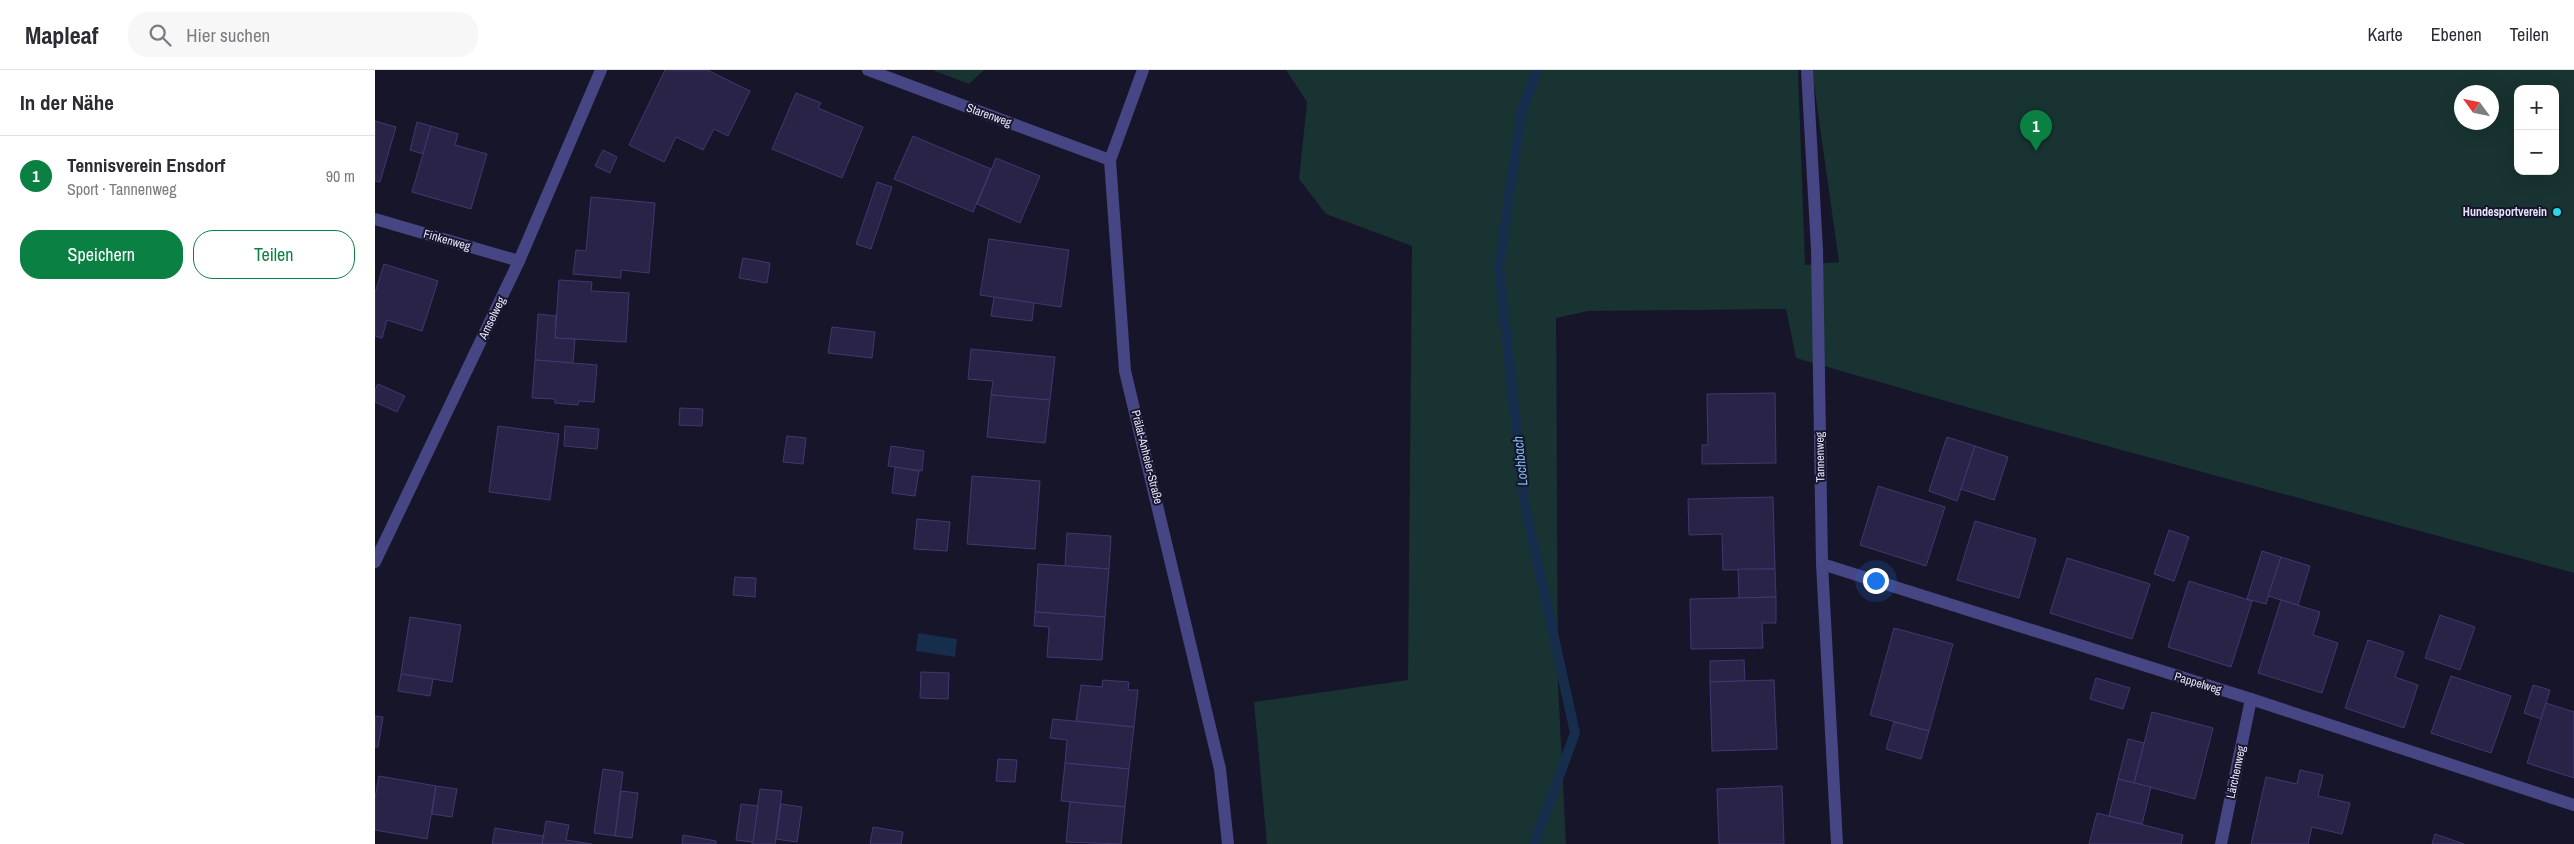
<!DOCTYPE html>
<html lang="de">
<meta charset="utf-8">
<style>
body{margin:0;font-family:"Archivo Narrow",sans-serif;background:#f7f7f7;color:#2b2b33}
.controls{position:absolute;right:15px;top:15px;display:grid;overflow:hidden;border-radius:10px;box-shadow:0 5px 20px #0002}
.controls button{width:45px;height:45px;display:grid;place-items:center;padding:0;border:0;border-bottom:1px solid #e1e1e2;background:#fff;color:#2b2b33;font:25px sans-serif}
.compass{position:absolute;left:2079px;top:15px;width:45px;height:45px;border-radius:50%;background:#fff;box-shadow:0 5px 20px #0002;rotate:303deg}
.you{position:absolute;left:1500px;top:510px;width:18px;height:18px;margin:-12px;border:4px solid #fff;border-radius:50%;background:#1a73e8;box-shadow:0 0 0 8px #1a73e833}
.badge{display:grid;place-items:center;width:32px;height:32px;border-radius:50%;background:#0b8043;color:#fff;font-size:16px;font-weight:700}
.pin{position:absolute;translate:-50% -41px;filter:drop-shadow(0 1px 2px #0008)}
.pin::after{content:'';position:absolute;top:26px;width:18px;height:15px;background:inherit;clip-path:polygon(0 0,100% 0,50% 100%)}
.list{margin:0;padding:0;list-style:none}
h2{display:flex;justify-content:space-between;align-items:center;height:65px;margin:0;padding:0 20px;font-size:21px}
h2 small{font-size:16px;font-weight:400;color:#7c7c81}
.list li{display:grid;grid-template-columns:32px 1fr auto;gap:15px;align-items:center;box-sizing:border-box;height:80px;padding:0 20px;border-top:1px solid #e1e1e2}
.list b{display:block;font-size:19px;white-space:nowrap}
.list p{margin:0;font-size:16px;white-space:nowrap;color:#7c7c81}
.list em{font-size:16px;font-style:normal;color:#7c7c81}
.actions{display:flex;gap:10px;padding:15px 20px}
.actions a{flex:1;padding:11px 0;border:1px solid #0b8043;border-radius:20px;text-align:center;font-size:18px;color:#0b8043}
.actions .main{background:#0b8043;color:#fff}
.icon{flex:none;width:28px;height:28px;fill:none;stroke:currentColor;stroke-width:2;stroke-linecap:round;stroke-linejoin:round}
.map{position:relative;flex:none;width:2199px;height:774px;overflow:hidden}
header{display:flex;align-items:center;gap:30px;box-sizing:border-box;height:70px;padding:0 25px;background:#fff;border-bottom:1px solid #e1e1e2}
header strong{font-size:24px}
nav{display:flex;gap:28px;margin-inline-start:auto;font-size:18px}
.search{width:350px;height:45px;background:#f7f7f7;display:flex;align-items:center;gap:12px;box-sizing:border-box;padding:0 18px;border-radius:20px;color:#7c7c81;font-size:19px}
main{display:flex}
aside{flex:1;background:#fff}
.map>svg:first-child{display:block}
</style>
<header>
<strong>Mapleaf</strong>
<div class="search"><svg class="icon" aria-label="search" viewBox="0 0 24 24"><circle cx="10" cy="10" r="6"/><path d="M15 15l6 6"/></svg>Hier suchen</div>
<nav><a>Karte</a><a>Ebenen</a><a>Teilen</a></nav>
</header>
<main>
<aside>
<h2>In der Nähe<small></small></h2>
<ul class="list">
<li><span class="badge">1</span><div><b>Tennisverein Ensdorf</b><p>Sport · Tannenweg</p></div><em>90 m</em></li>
</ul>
<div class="actions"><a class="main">Speichern</a><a>Teilen</a></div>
</aside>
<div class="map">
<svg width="2199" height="774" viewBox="0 0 2199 774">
<rect width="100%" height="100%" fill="#171529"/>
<g fill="#183331" fill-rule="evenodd">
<polygon points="557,0 609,0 594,14"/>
<path d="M911 0H1423L1430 195 1464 192 1437 0H2199V503L1637 350 1421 288 1411 239 1213 241 1181 248 1183 614 1191 774H892L879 632 1033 610 1037 176 951 144 924 109 932 32ZM2143 19H2180V101H2143ZM2086 22H2116V52H2086Z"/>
</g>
<polygon fill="#162d4c" points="543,563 582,569 580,587 541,581"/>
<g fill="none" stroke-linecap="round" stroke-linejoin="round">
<polyline stroke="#162d4c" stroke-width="10" points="1159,774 1200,663 1149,430 1124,197 1146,44 1162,0"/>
</g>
<g fill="#292348" stroke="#413871">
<polygon points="290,0 332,0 375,21 353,66 339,59 328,80 301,67 289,92 254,75"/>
<polygon points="421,23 446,33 443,38 488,57 467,108 397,79"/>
<polygon points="0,51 21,57 5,112 0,111"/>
<polygon points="42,52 56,56 48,84 35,80"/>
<polygon points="56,56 83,64 80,75 112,84 96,139 37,122"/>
<polygon points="538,66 616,99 598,142 519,109"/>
<polygon points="228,80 242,87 235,103 220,96"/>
<polygon points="621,88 665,106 645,153 602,134"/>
<polygon points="502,112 517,117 496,179 481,174"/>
<polygon points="216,127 280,133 274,203 246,200 246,208 198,204 201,180 211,181"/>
<polygon points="614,169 694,180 686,237 605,225"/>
<polygon points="368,188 395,193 392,213 364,208"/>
<polygon points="9,194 63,211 47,261 12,250 7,268 0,266 0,223"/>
<polygon points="184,210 217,212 216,221 254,223 251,272 180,268"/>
<polygon points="619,227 659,233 657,251 616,246"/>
<polygon points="163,244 181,246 180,268 200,269 198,293 160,290"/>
<polygon points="457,257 500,262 497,288 453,283"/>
<polygon points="596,279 680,287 675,330 616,325 618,311 593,309"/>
<polygon points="160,290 222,295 219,332 204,331 203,335 180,333 180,329 157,328"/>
<polygon points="3,314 30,326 22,342 0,332 0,320"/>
<polygon points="1400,323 1401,393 1327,394 1327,375 1333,375 1332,324"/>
<polygon points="616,325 675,330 670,373 612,367"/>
<polygon points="305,338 328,339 327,356 304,355"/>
<polygon points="123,356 184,364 175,430 114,422"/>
<polygon points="190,356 224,359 222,379 189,376"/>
<polygon points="412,366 431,368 428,394 408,392"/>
<polygon points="1572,367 1600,376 1582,431 1554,421"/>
<polygon points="516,376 549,381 547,401 513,396"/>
<polygon points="1600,376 1633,387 1619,430 1586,419"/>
<polygon points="520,397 544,401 540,426 517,423"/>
<polygon points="597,406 665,411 660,479 592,474"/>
<polygon points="1503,416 1570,437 1551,496 1485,475"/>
<polygon points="1398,427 1400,499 1348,500 1347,464 1314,465 1313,429"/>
<polygon points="542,449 575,452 572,481 539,479"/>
<polygon points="1600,451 1661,469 1644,528 1582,510"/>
<polygon points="1794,460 1814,467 1799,511 1779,504"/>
<polygon points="692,463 736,466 734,499 690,496"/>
<polygon points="1887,481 1906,487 1891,534 1872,529"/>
<polygon points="1906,487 1935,496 1923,535 1893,526"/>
<polygon points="1692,488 1775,514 1757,569 1675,543"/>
<polygon points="663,494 734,499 730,547 660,542"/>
<polygon points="1363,499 1400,499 1401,527 1364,528"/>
<polygon points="360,507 381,508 380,527 358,525"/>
<polygon points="1814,511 1877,531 1856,597 1793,577"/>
<polygon points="1401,527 1401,553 1387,553 1388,578 1316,579 1315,529"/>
<polygon points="1906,530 1945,542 1938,565 1963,573 1947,623 1883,603"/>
<polygon points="660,542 730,547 727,590 672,587 674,557 659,556"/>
<polygon points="2065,545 2100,557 2085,600 2050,588"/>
<polygon points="35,547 86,555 77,612 26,604"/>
<polygon points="1519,558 1578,574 1554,661 1495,645"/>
<polygon points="1993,570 2029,582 2020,607 2043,615 2029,658 1970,638"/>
<polygon points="1369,590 1370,611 1335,612 1335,591"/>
<polygon points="546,602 574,603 573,629 545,628"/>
<polygon points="26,604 58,609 55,626 23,621"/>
<polygon points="2076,606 2136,626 2116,683 2056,663"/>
<polygon points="1721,608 1755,618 1748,639 1715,629"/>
<polygon points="728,610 754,612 753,620 763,620 759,657 701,651 706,615 727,617"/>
<polygon points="1399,610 1402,679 1337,681 1335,612"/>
<polygon points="2158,615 2175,620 2166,649 2149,643"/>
<polygon points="2171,633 2199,642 2199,708 2152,693"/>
<polygon points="1777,642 1838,658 1820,729 1759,713"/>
<polygon points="0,646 8,647 3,677 0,677"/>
<polygon points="678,649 759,657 754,699 690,693 692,670 675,668"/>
<polygon points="1519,652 1554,661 1546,689 1511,679"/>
<polygon points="1753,669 1769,673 1759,713 1743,709"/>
<polygon points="623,689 642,690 640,712 621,711"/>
<polygon points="690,693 754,699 750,737 686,731"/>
<polygon points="228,699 248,702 240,766 219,763"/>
<polygon points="1925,700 1948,705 1943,726 1975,733 1967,764 1937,757 1933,774 1876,774 1891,707 1922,714"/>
<polygon points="4,706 61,716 52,769 0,760 0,728"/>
<polygon points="1743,709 1776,717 1767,754 1734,746"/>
<polygon points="61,716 82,719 77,747 57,744"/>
<polygon points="1407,716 1409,774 1344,774 1342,719"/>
<polygon points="385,719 407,721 400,774 377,774"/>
<polygon points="246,721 263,723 257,768 240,766"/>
<polygon points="695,732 750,737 746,774 691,772"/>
<polygon points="366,734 383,736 378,772 361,770"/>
<polygon points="406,734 427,737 422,772 401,769"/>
<polygon points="1722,743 1808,765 1806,774 1714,774"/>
<polygon points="171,751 194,755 191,770 217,774 167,774"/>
<polygon points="498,757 528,762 526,774 495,774"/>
<polygon points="120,758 168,766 167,774 117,774"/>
<polygon points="2060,764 2089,774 2057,774"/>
<polygon points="308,765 341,771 341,774 307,774"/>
</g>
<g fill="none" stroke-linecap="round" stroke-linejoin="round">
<g stroke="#454683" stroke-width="12">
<polyline points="493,0 735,90"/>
<polyline points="768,0 735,90 750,301 845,699 853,774"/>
<polyline points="1432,0 1442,180 1447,494 1462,774"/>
<polyline points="0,149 144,191"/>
<polyline points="0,492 144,191 226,0"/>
<polyline points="1447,494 1876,629 2199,735"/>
<polyline points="1846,774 1876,629"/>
</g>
</g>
<circle fill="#24d8e4" stroke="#171529" stroke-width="2" cx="2182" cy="142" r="5"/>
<g text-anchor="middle" stroke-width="4" stroke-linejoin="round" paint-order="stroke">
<g font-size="12" fill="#e3e1fb" stroke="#171529">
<text transform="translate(614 45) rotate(20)" y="4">Starenweg</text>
<text transform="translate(72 170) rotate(16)" y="4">Finkenweg</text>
<text transform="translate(117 248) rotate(-64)" y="4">Amselweg</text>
<text transform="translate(772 387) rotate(76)" y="4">Prälat-Anheier-Straße</text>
<text transform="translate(1445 387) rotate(-91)" y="4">Tannenweg</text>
<text transform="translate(1823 613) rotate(17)" y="4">Pappelweg</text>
<text transform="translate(1861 702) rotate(-78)" y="4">Lärchenweg</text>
</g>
<g font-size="12" font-weight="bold" fill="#e3e1fb" stroke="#171529" text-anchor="end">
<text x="2172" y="146">Hundesportverein</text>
</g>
<g font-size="14" font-style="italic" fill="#7bbeef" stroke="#171529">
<text transform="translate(1145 391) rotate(-96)" y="5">Lochbach</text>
</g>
</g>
</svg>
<div class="controls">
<button>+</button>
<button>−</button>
</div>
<svg class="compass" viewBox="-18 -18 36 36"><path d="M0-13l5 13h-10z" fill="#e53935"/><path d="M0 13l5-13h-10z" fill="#7c7c81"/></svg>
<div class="you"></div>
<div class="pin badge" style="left:1661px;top:81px">1</div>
</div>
</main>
